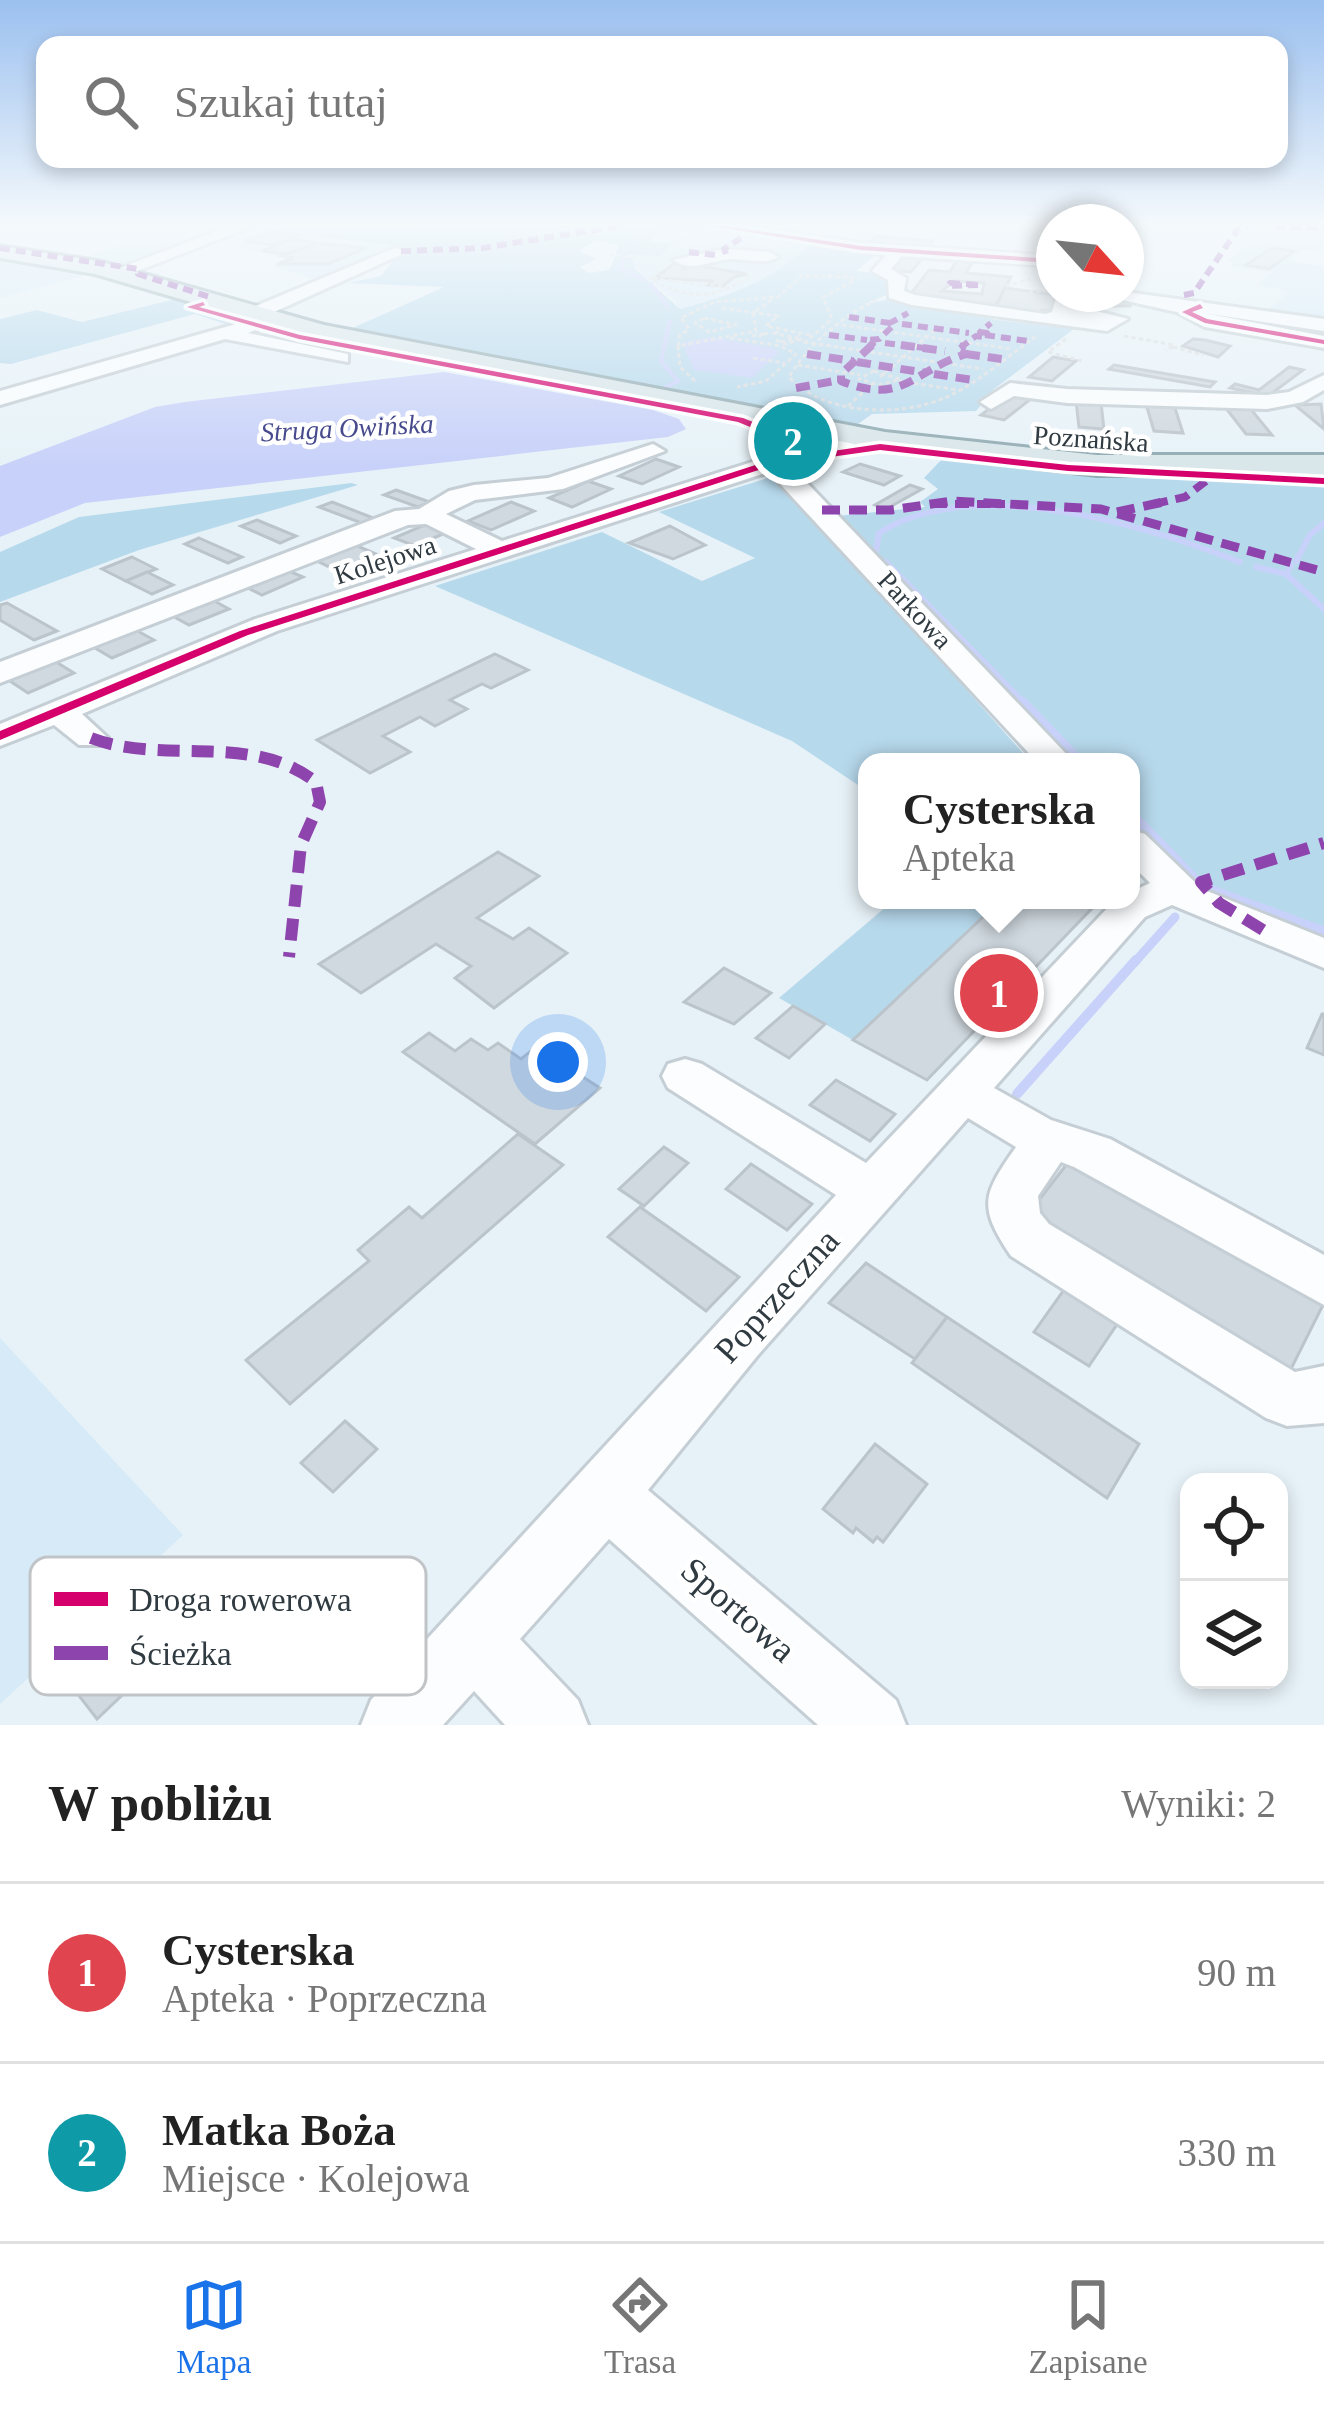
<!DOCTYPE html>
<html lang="pl">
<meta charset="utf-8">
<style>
body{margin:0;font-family:"Times New Roman",serif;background:#f6f6f6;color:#222}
.controls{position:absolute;right:36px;bottom:36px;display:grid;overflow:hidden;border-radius:24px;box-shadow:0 6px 18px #0003}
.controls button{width:108px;height:108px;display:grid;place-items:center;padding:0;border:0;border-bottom:3px solid #e0e0e0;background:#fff;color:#222;font:60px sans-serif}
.compass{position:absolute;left:1036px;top:204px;width:108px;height:108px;border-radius:50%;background:#fff;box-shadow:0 6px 18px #0003;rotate:117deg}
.you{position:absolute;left:558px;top:1062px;width:42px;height:42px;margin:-30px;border:9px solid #fff;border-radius:50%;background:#1a73e8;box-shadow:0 0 0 18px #1a73e833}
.badge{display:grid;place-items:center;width:78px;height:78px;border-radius:50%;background:#1a73e8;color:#fff;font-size:39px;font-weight:700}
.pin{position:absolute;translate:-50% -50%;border:6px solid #fff;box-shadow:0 3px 12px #0006}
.popup{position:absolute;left:858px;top:753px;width:282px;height:156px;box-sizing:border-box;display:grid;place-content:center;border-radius:24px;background:#fff;filter:drop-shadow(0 3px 9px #0005);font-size:39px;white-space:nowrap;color:#767676}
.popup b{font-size:45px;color:#222}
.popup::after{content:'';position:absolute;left:50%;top:100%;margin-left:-24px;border:24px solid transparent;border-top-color:#fff}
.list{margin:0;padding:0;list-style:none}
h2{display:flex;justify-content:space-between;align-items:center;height:156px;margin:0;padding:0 48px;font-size:51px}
h2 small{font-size:39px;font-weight:400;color:#767676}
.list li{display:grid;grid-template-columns:78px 1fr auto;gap:36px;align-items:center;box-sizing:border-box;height:180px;padding:0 48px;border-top:3px solid #e0e0e0}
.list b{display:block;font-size:45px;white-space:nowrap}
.list p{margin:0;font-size:39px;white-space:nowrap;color:#767676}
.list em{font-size:39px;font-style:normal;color:#767676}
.icon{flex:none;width:66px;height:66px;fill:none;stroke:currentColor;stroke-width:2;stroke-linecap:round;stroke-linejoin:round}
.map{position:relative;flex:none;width:1324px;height:1725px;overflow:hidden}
.search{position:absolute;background:#fff;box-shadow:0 6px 18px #0003;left:36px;right:36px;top:36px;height:132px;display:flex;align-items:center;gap:30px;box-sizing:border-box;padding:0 42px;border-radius:24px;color:#767676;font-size:45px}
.sheet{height:516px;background:#fff}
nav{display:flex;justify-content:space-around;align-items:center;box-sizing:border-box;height:168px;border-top:3px solid #e0e0e0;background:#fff;font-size:33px;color:#767676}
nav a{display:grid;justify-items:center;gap:6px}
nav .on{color:#1a73e8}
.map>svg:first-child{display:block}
</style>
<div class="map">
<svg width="1324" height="1725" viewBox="0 0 1324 1725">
<rect width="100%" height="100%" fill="#e7f2f8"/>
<g fill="#d6ebf7">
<polygon points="248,228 408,247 325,283 273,266 286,258 216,242"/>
<polygon points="662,228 706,228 809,246 777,274 746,291 679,309 677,302 635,269 632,258"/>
<polygon points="149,235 202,241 133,266 84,258"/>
<polygon points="1256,235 1324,237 1324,251 1302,250 1288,261 1324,266 1324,319 1268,310 1290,291 1257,285 1271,273 1229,266 1234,262 1226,261 1245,247 1237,245"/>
<polygon points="0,258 13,261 93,273 0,298"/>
<polygon points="0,1338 183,1535 0,1704"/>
</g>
<g fill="#b7d9ec">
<path d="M699 226 706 228H662L649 242 671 244 660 256 616 254 619 245 596 240 579 251 596 259 580 267 588 273 609 270 616 256 632 257 635 269 680 309C734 294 767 283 809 246L879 252 856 271 881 274 892 281 889 294 864 304 896 298 997 320 1074 329 994 389 976 411 872 414 851 429 346 331 444 287 348 283 381 276 405 247 248 228Z"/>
<polygon points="175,299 254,319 223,329 225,324 195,314 11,364 0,363 0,319 37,310 82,322"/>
<path d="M943 458C1069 473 1196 483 1324 476V939L1190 889 1131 827V762H1070L837 516 925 507 920 502 938 489 924 478Z"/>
<polygon points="768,478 786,488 1031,762 867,762 867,791 792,741 435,586 602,532 702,581 755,558 659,512"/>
<polygon points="351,483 358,485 139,550 0,602 0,552 79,517"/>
<polygon points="894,900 1001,900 853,1040 779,998"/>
</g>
<g fill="#c8d1f9">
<polygon points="711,337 772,348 779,352 752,378 694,370 682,343"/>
<polygon points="444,372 653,410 679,419 686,429 668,437 85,503 0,537 0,466 155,407 185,402"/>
</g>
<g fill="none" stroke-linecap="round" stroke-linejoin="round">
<g stroke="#c8d1f9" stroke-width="4.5">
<polyline points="645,280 620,268 625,253 651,226"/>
<polyline points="651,284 668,307"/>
<polyline points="661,390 678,381 661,361 670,321"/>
</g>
<g stroke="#c8d1f9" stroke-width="6">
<path d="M876 551 879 533C973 473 1145 525 1240 562"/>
<polyline points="1296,561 1310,535 1324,523"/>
<polyline points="886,562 1025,704"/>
<polyline points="1291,565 1286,574 1324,609"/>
<polyline points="1256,567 1286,574"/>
</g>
<g stroke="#c8d1f9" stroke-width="9">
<polyline points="1022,701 1081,762"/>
<polyline points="1131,813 1202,886 1324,931"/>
<polyline points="1134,963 1175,917"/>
</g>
<polyline stroke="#c8d1f9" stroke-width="10" points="1017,1094 1136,960"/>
</g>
<g fill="#d0d9e0" stroke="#bcc4cb" stroke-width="3" fill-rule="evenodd">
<polygon points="273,231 301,235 274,245 245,241"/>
<polygon points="875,236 932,241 928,246 869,244"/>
<polygon points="293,239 318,243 287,254 262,251"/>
<polygon points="318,243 338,245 366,248 328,264 277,264 294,258 282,256"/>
<polygon points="1272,248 1294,251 1269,269 1246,265"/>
<polygon points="902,253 925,255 911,272 888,270"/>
<path d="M958 258 974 259 966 273 1011 277 996 306 909 296 929 270 950 272ZM954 281 984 283 982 294 942 291Z"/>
<polygon points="676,262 690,263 682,269 700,266 747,274 734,277 723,286 708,285 712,281 655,278"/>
<polygon points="1005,288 1058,295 1054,311 1042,310 1035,316 996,306"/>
<polygon points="1073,296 1130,300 1130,306 1095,306 1072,302"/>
<polygon points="1193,339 1205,340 1230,346 1218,357 1183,346"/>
<polygon points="1053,357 1076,361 1052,381 1029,377"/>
<polygon points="1114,365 1215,382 1210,387 1109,369"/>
<polygon points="1289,367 1303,370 1268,396 1230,388 1235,384 1259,390"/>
<polygon points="1009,394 1032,398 1004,420 981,415"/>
<polygon points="1076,401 1101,403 1104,429 1079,427"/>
<polygon points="1146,404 1174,405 1183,433 1154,431"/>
<polygon points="1321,404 1324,429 1295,405"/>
<polygon points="1225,407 1249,407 1272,435 1246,434"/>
<polygon points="656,459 679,467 642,484 619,476"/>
<polygon points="860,464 900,476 884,485 843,472"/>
<polygon points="588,481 611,489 572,507 549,498"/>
<polygon points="910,485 922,489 886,509 875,505"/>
<polygon points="396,490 430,502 418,507 384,495"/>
<polygon points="332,502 376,519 364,524 319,507"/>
<polygon points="511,502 534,511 491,530 468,521"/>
<polygon points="257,520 296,536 280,543 241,526"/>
<polygon points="429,523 450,531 415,546 394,538"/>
<polygon points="670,526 705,545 673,559 629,543"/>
<polygon points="199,538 242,557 228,563 185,544"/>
<polygon points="355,545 376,554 338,571 317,561"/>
<polygon points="132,557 156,569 126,581 102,569"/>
<polygon points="282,568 303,577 262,595 242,585"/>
<polygon points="147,572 173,585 152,594 126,581"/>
<polygon points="207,597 229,609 189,625 167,613"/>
<polygon points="7,603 57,631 34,640 0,620 0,605"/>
<polygon points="132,628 154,640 112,658 90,645"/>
<polygon points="495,654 528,670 491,688 482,684 450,700 467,709 435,726 420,717 383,736 410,752 370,773 317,740"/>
<polygon points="53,660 74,673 28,693 7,679"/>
<polygon points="498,852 539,876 477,918 513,939 529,928 567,953 494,1008 455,978 471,966 436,944 361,993 319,964"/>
<polygon points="1001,900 1100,900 927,1080 853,1040"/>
<polygon points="724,968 771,993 734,1024 684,1002"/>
<polygon points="793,1006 825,1024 789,1058 756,1038"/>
<polygon points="1322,1014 1324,1014 1324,1055 1307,1048"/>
<polygon points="429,1033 455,1051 471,1039 488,1050 498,1043 521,1059 536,1047 600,1088 535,1144 403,1052"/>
<polygon points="836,1080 895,1114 870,1141 810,1105"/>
<polygon points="518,1134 563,1165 290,1404 246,1360 369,1261 358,1250 409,1207 422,1218"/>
<polygon points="664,1147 688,1163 644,1206 619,1189"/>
<polygon points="1070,1160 1324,1303 1288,1375 1025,1218"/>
<polygon points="751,1164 812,1204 787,1230 726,1189"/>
<polygon points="640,1207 739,1277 706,1311 608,1237"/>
<polygon points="866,1263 947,1317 915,1359 829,1303"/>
<polygon points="1066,1287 1120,1320 1089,1366 1034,1332"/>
<polygon points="947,1317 1139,1444 1107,1498 912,1363"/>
<polygon points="345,1421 377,1449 333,1492 301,1463"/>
<polygon points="875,1444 927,1484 883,1542 877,1537 873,1542 856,1528 853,1533 823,1509"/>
<polygon points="92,1626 137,1681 97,1719 53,1662"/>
</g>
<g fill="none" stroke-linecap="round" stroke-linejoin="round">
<g stroke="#c4ced4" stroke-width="6">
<g id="minor">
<polygon points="230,226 253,226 122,277 107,273"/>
<polygon points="705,226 744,226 861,243 1054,256 1054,266 902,256 891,269 906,278 904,291 915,295 1045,314 1052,312 1057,294 1075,294 1072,305 1128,319 1107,331 912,305 889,298 888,280 872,271 886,255"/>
<polygon points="395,248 409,251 263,317 272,314 281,320 248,333 348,354 348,362 225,339 0,405 0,391 250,320 242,315 244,311"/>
<path d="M724 249 770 252 778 257C764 266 747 258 730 259 708 261 693 273 673 260Z"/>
<polygon points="1126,292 1324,319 1324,331 1204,313 1324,336 1324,348 1205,327 1177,312 1095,294"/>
<polygon points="1324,375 1324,390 1303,402 1267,409 1067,403 1014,396 991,409 980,402 1010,383 1067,389 1267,395 1289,392"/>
<polygon points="857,429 869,436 865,441 790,465 1074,762 1037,762 769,472 277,631 82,714 108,738 103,745 79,745 54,725 0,746 0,724 255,619 476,549 426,524 408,525 0,683 0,662 395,511 419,509 449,491 474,485 548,478 653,444 665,451 563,489 475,500 446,514 502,541"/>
<path d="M1131 830 1145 834 1202 889 1324 938V968L1172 905 1145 917 994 1088 1051 1120 1110 1139 1324 1255V1305L1074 1167 1061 1162 1038 1196 1040 1213 1049 1224 1295 1372 1324 1366V1423L1287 1426 1266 1418 1011 1256C977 1206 983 1194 1016 1147L968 1118 758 1355 648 1490 896 1700 906 1725H818L609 1539 520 1639 578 1700 588 1725H505L474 1691 443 1725H361L371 1700 836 1195 668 1088 662 1076 668 1064 685 1059 702 1064 866 1163 1115 900H1131V892L1150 883 1131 864Z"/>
</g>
</g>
<g stroke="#91abb2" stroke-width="6">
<polygon id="major" points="0,246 98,261 324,325 885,432 1097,455 1324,455 1324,475 1097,475 885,450 321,340 95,274 0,258"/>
</g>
<g stroke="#dbdee0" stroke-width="3" stroke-dasharray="4.5 3" stroke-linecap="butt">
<polyline points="671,246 696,233"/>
<polyline points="610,255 658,259"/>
<path d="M663 264 651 279C688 300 717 300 751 275"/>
<polyline points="653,278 701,285"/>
<polyline points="703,283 732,288"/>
<polyline points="1006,286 1030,279"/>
<polyline points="1029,292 1048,291"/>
<path d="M877 300C843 315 808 345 789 377 824 416 903 418 949 396 980 381 1007 357 1035 337"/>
<polyline points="722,308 778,316 766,326 810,335"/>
<polygon points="704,318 736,325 709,332 695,323"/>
<polyline points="842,325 1013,349"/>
<polyline points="779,332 772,333 797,338 780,342"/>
<polyline points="752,336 767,333 759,337"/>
<polyline points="1124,336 1174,345 1166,351"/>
<polyline points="730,338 781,346 796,354 766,381 737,387"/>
<polyline points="1066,339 1048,352 1082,361"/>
<polyline points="776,340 786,344 801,339 798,335"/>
<polyline points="804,342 983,369"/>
<polyline points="804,343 832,319 823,297 855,280"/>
<polyline points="678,346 680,335 689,329 681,318 714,302 778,297 802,275 860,278"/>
<polyline points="1173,347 1203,355"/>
<polyline points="753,358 785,363"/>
<polyline points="798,365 860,375"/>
<polygon points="874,371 900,379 879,385 859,379"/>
<polyline points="880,377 942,324"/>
<polyline points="695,381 680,367 678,346 756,331 753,313 774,298"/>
<polyline points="899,381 958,390"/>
<polyline points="848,406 872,384"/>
</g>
<use href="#minor" fill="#fbfdfe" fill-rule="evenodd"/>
<use href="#major" fill="#d9e6ea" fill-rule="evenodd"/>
<g stroke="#8e44ad" stroke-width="6" stroke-dasharray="10 6" stroke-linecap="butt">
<polyline points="1275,226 1324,228"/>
<polyline points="0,248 138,269 138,274 210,297"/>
<polyline points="401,251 483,248 617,226"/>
<polyline points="689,252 715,255"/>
<polyline points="726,254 724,249 741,238"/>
<polygon points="950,283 980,285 948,286"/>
<polyline points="1184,295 1194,293 1238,229 1248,226"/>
<polyline points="849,317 890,323"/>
<polyline points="902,324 969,333"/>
<polyline points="829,335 867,340"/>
<polyline points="985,335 1028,341"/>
<polyline points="885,343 924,348"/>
<polyline points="869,348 873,344 867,340 879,339 894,325 890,323 908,313"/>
<polyline points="960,348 976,336 983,337 987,333 980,332 991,323"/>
</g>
<g stroke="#8e44ad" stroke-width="8" stroke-dasharray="14 8" stroke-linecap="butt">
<path d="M872 345 841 374V381C904 406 911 371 966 354L958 350 964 345"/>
<polyline points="901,345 945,351"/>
<polyline points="807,354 852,361"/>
<polyline points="966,354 1002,359"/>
<polyline points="857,362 927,373"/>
<polyline points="934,374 973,380"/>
<polyline points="796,388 840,380"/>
<polyline points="933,504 1005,504"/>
<polyline points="1154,504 1185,497 1210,478"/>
</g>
<g stroke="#8e44ad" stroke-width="9" stroke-dasharray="18 9" stroke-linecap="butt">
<polyline points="822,510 891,510 952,501 1101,509 1324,572"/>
<polyline points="1117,512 1168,501"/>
</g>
<g stroke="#8e44ad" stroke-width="12" stroke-dasharray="22 12" stroke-linecap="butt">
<path d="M91 738C166 766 249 731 316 782L320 802 301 845 289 957"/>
<polyline points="1263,930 1219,903 1201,882 1324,843"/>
</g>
<g stroke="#fff" stroke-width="7">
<g id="cycleway">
<polygon points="710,226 725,226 861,246 1054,259 1054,263 861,250"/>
<polygon points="203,302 205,305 199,307 300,335 743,418 761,425 798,451 808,450 810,452 806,455 880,444 1068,465 1324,478 1324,484 1068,471 880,450 802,461 796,458 248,635 0,740 0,731 240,631 790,454 755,429 738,422 299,339 187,307"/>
<polygon points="1200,304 1203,308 1192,312 1207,319 1324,340 1324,344 1205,323 1182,312"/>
</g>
</g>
<use href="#cycleway" fill="#d6006c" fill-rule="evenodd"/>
</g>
<linearGradient id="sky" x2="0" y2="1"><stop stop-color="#9bc0ef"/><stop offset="0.48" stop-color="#f4f9fc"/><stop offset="1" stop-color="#f4f9fc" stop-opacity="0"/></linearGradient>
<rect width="1324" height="467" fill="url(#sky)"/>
<g text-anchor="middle" stroke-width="9" stroke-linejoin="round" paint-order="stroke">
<g font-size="27" font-style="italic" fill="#474b8d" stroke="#fff">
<text transform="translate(347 428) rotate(-3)" y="9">Struga Owińska</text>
</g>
<g font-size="27" fill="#2f3a41" stroke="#fff">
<text transform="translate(1091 439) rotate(4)" y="9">Poznańska</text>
<text transform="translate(385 560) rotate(-18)" y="9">Kolejowa</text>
<text transform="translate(915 610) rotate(47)" y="9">Parkowa</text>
</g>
<g font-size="36" fill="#2f3a41" stroke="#fff">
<text transform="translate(776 1295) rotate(-48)" y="13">Poprzeczna</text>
<text transform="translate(739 1609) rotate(41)" y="13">Sportowa</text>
</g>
</g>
<rect x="30" y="1557" width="396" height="138" rx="18" fill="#fff" stroke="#c1c4c6" stroke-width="3"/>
<rect x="54" y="1592" width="54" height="14" fill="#d6006c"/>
<rect x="54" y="1646" width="54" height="14" fill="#8e44ad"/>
<g font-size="33" fill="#2f3a41">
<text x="129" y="1611">Droga rowerowa</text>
<text x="129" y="1665">Ścieżka</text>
</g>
</svg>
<div class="controls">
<button><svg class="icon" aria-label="locate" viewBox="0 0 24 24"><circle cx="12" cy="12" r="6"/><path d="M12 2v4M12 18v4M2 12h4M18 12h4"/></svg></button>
<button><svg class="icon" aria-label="layers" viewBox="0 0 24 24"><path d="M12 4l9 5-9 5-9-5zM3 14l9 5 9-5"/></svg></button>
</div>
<svg class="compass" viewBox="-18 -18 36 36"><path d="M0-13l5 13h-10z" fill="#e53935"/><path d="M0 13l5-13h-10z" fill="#767676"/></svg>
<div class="you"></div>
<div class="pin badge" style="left:999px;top:993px;background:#e0444e">1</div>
<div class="popup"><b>Cysterska</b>Apteka</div>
<div class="pin badge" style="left:793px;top:441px;background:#0f9aa8">2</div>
<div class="search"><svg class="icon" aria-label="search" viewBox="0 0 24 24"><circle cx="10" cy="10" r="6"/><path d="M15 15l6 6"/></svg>Szukaj tutaj</div>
</div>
<section class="sheet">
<h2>W pobliżu<small>Wyniki: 2</small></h2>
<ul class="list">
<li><span class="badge" style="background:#e0444e">1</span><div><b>Cysterska</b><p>Apteka · Poprzeczna</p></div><em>90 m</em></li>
<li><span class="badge" style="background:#0f9aa8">2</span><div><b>Matka Boża</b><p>Miejsce · Kolejowa</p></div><em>330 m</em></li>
</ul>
</section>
<nav>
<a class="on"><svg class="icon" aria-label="map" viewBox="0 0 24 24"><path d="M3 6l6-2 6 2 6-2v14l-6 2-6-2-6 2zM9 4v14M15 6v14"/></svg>Mapa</a>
<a><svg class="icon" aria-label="directions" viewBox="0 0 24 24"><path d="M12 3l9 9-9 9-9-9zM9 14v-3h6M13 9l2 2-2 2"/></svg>Trasa</a>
<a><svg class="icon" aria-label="saved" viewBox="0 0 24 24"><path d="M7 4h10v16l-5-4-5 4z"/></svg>Zapisane</a>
</nav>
